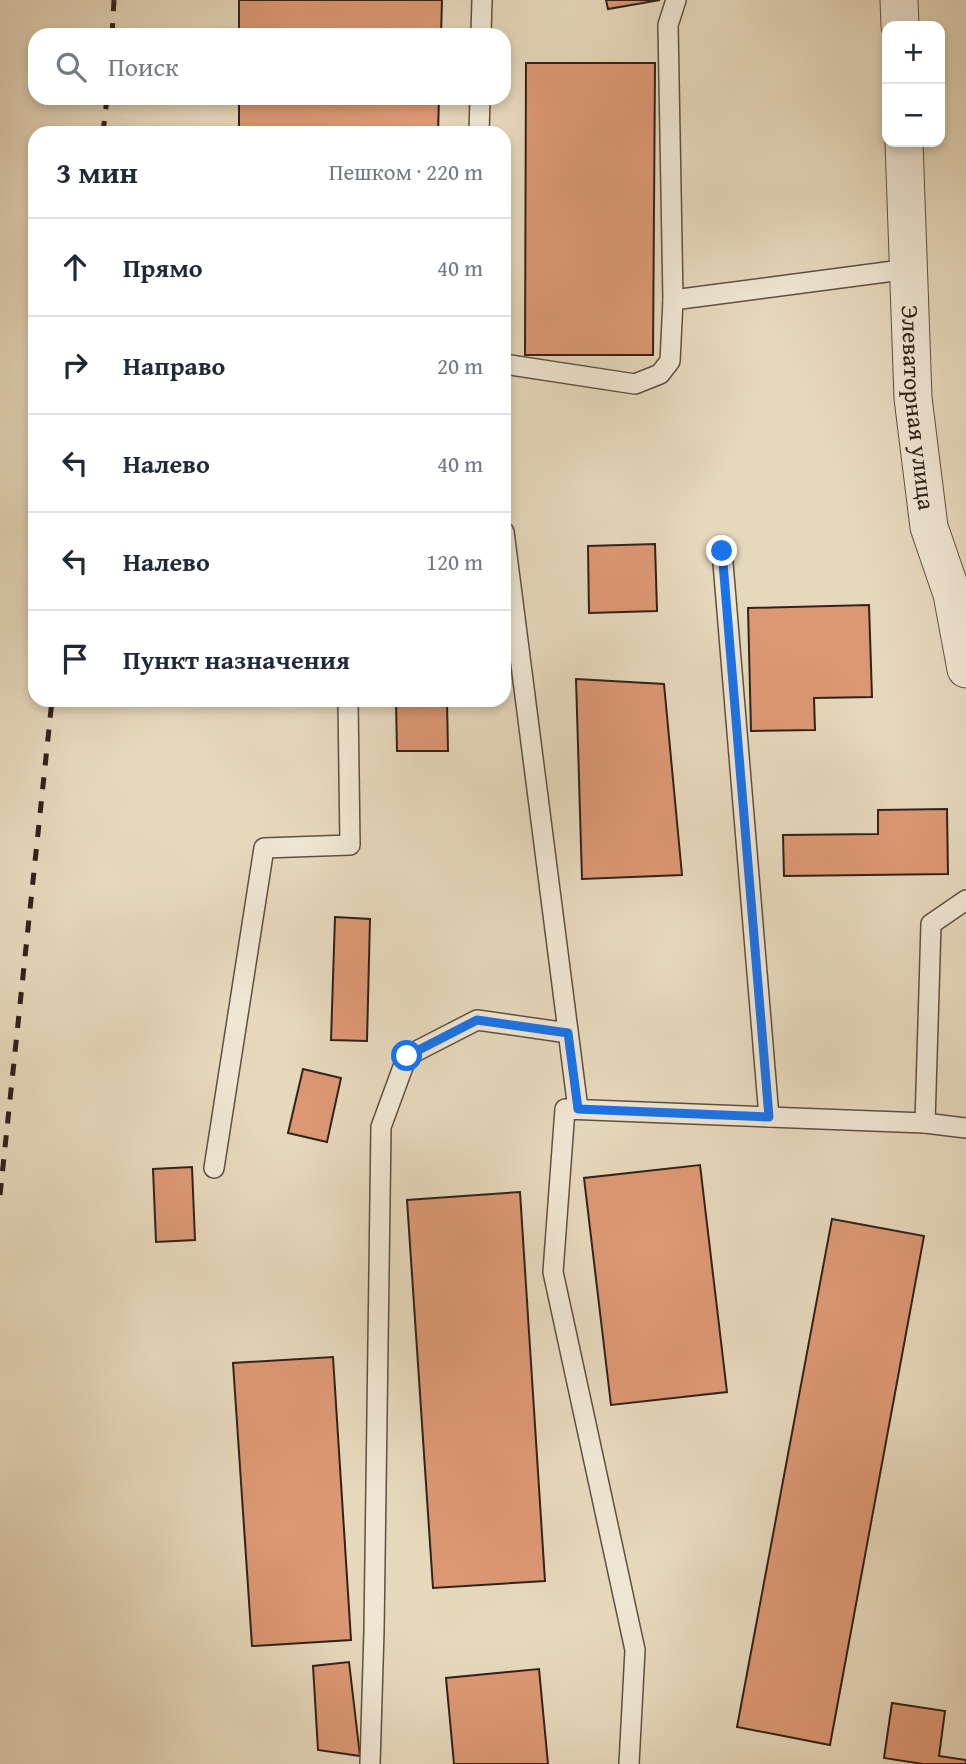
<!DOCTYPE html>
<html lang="ru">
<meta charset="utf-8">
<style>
body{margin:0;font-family:"Gentium Book Plus",serif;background:#f2f2f3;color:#1f2937}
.controls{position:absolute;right:21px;top:21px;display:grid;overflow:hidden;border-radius:14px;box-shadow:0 4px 10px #0003}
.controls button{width:63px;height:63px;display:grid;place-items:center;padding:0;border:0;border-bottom:2px solid #e0e1e3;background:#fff;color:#1f2937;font:35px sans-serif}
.stop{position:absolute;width:21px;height:21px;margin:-16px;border:5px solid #1a73e8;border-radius:50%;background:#fff}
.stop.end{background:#1a73e8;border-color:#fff;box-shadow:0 2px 7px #0008}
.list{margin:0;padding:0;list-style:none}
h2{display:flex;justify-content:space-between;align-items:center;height:91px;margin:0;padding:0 28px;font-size:30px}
h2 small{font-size:23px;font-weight:400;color:#747a83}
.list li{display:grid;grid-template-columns:46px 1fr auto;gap:21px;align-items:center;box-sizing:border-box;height:98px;padding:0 28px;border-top:2px solid #e0e1e3}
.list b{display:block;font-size:26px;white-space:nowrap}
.list em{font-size:23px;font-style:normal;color:#747a83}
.icon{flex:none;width:38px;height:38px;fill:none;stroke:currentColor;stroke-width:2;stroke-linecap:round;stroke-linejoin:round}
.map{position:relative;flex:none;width:966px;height:1764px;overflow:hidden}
.search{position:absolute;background:#fff;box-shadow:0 4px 10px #0003;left:28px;top:28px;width:483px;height:77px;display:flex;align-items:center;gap:18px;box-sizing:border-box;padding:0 24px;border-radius:21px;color:#747a83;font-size:26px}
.panel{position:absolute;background:#fff;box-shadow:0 4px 10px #0003;left:28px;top:126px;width:483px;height:581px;border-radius:21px}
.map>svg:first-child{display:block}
</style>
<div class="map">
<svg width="966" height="1764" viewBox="0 0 966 1764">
<rect width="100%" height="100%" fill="#e6d8bb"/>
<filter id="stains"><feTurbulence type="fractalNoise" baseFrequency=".00286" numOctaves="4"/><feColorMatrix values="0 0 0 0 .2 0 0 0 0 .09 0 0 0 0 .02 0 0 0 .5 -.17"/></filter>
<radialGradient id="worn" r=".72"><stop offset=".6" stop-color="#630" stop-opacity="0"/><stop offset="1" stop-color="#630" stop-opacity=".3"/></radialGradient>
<g fill="#dc9874" stroke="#31221b" stroke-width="2">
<polygon points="239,0 442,0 441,35 239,35"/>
<polygon points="606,0 660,0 608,9"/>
<polygon points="526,63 655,63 653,355 525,355"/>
<polygon points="239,98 439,98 438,133 239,133"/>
<polygon points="655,544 657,611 589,613 588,546"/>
<polygon points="869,605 872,697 814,698 815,730 751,731 748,608"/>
<polygon points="576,679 664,684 682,875 582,879"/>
<polygon points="396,700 447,700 448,751 397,751"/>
<polygon points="947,809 948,874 784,876 783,835 878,834 878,810"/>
<polygon points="335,917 370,919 367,1041 331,1040"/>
<polygon points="303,1069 341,1078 327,1142 288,1133"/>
<polygon points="700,1165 727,1392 611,1405 584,1178"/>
<polygon points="192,1167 195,1240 156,1242 153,1169"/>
<polygon points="520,1192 545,1581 433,1588 407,1200"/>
<polygon points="832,1219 924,1236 830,1745 737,1727"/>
<polygon points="333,1357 351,1640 252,1646 233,1363"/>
<polygon points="349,1662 360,1756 318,1750 313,1666"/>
<polygon points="539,1669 548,1764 454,1764 446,1678"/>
<polygon points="892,1703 945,1711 939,1756 966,1760 966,1764 923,1764 884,1758"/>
</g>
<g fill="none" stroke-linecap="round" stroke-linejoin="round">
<g stroke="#5e5043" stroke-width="22">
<g id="service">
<polyline points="481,35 482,0"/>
<polyline points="479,133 480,98"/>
<polyline points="673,300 668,25 676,0"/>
<polyline points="504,364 635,384 660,374 670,361 673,300 909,269"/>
<polyline points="504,532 578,1109"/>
<polyline points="722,551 769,1117"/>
<polyline points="925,1123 931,924 966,900"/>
<polyline points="214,1168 264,848 350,845 348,700"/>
<polyline points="370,1764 374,1631 381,1127 407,1056 477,1020 568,1033"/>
<polyline points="629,1764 635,1650 553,1272 565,1109 925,1123 966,1128"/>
</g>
</g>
<g stroke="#5e5043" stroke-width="39">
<g id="minor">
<polyline points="899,0 900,26"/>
<path id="s1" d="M904 142 913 398 929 527 952 594 966 669"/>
</g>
</g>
<use href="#service" stroke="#efe6d3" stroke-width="19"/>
<use href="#minor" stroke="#efe6d3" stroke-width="37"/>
<g stroke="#31221b" stroke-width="5" stroke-dasharray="12 12" stroke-linecap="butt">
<polyline points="112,35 114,0"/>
<polyline points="103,133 107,98"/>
<polyline points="0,1195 52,700"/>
</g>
</g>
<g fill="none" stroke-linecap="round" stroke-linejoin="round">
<polyline stroke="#1a73e8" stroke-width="9" points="407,1056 477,1020 568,1033 578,1109 769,1117 722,551"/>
</g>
<g text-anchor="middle" stroke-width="5" stroke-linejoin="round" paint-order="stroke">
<g font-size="24" fill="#31221b" stroke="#efe6d3">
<text dy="8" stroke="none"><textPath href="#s1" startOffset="266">Элеваторная улица</textPath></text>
</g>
</g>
<rect width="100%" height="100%" filter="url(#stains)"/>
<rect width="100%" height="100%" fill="url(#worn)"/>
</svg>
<div class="controls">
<button>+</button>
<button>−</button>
</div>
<div class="stop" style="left:407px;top:1056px"></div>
<div class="stop end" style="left:722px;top:551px"></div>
<div class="search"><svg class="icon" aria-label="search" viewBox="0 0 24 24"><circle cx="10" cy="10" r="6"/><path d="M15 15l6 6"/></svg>Поиск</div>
<section class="panel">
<h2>3 мин<small>Пешком · 220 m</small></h2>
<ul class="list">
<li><svg class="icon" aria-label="ahead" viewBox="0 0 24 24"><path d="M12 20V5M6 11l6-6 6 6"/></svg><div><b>Прямо</b></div><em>40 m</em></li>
<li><svg class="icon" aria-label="right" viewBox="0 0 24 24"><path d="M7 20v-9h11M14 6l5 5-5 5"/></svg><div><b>Направо</b></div><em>20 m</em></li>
<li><svg class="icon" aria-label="left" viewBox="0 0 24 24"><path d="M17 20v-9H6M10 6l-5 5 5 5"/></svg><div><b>Налево</b></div><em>40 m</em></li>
<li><svg class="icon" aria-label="left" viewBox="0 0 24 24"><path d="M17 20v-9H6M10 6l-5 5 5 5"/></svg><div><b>Налево</b></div><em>120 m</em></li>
<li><svg class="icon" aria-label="arrive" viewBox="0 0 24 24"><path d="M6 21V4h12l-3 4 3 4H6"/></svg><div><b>Пункт назначения</b></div></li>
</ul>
</section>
</div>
